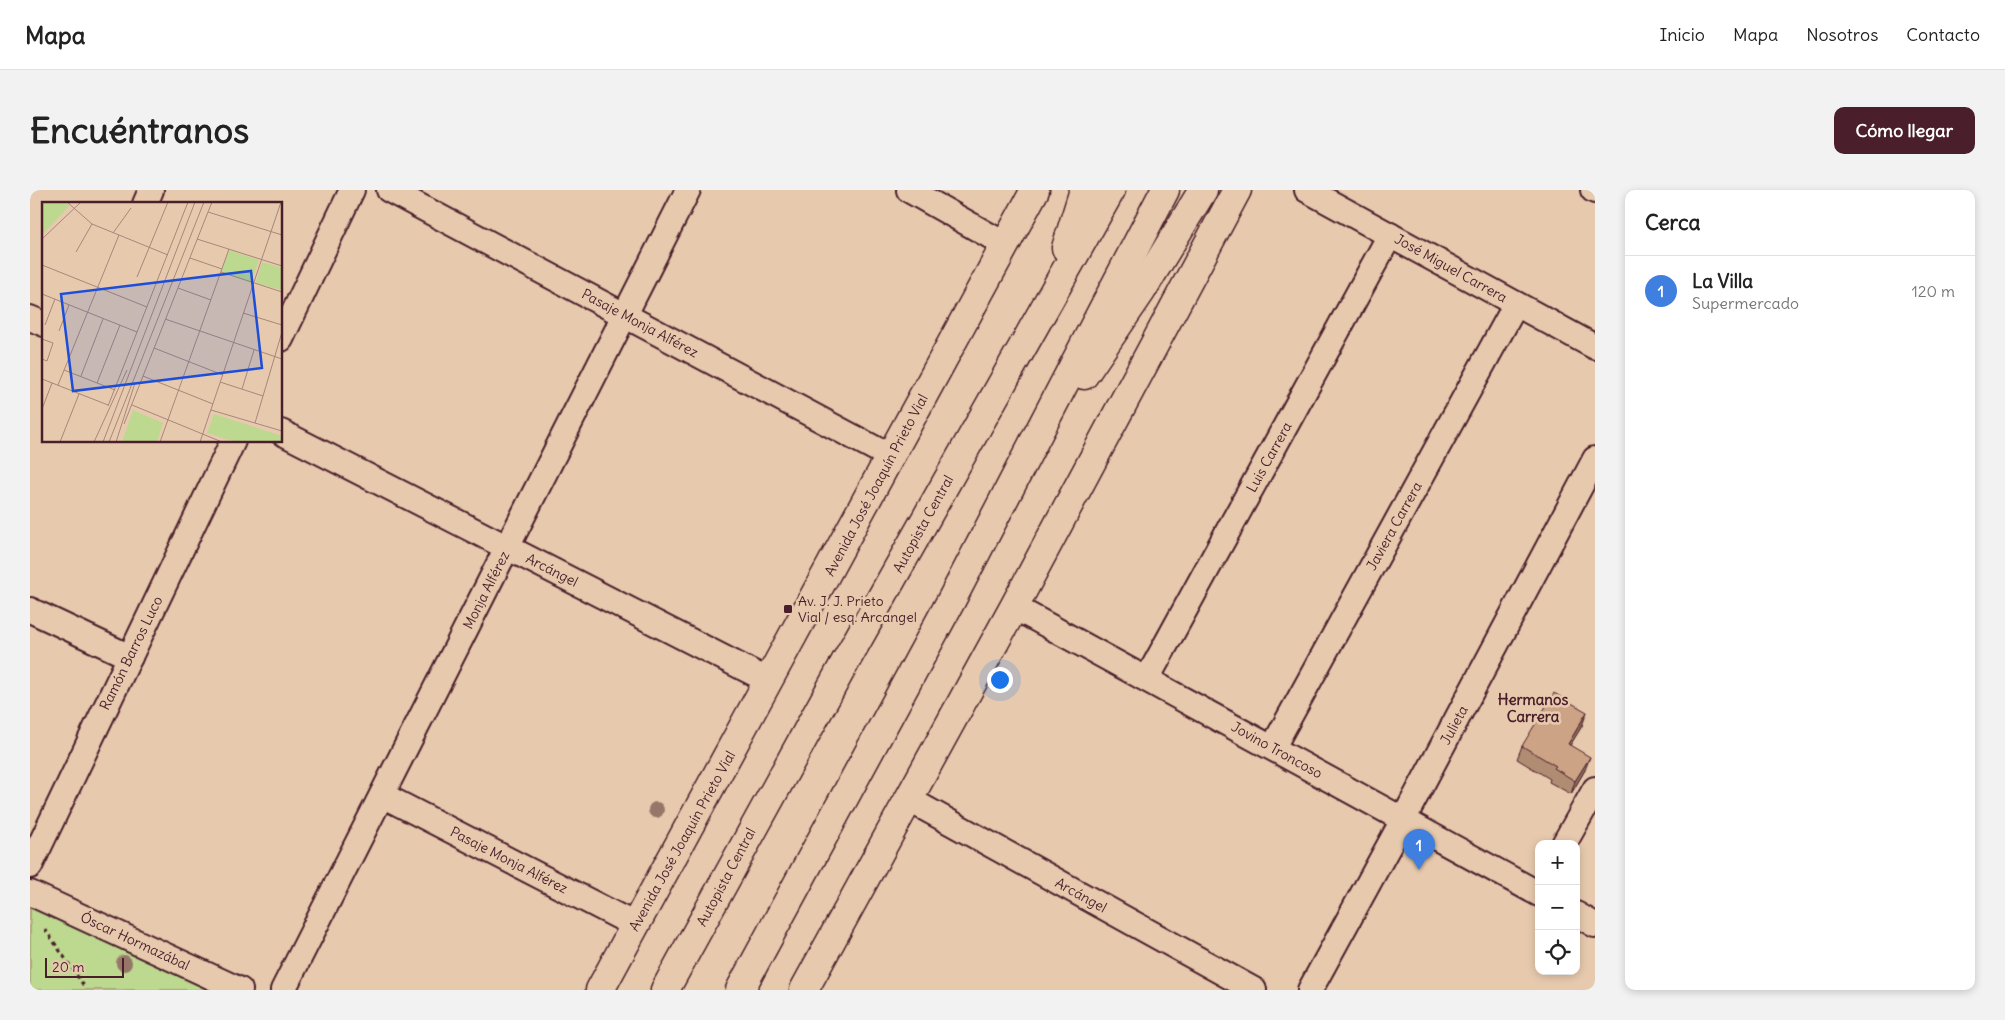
<!DOCTYPE html>
<html lang="es">
<meta charset="utf-8">
<style>
body{margin:0;font-family:Delius,sans-serif;background:#f2f2f2;color:#222}
.controls{position:absolute;right:15px;bottom:15px;display:grid;overflow:hidden;border-radius:10px;box-shadow:0 2px 8px #0003}
.controls button{width:45px;height:45px;display:grid;place-items:center;padding:0;border:0;border-bottom:1px solid #e0e0e0;background:#fff;color:#222;font:25px sans-serif}
.scale{position:absolute;left:15px;bottom:12px;width:79px;box-sizing:border-box;padding-left:5px;border:2px solid #4a1f2b;border-top:0;font-size:14px;line-height:18px;white-space:nowrap;color:#4a1f2b;-webkit-text-stroke:4px #e7caae;paint-order:stroke}
.you{position:absolute;left:969px;top:489px;width:18px;height:18px;margin:-12px;border:4px solid #fff;border-radius:50%;background:#1a73e8;box-shadow:0 0 0 8px #1a73e833}
.badge{display:grid;place-items:center;width:32px;height:32px;border-radius:50%;background:#4a1f2b;color:#fff;font-size:16px;font-weight:700}
.pin{position:absolute;translate:-50% -41px;filter:drop-shadow(0 1px 2px #0008)}
.pin::after{content:'';position:absolute;top:26px;width:18px;height:15px;background:inherit;clip-path:polygon(0 0,100% 0,50% 100%)}
.list{margin:0;padding:0;list-style:none}
h2{display:flex;justify-content:space-between;align-items:center;height:65px;margin:0;padding:0 20px;font-size:21px}
h2 small{font-size:16px;font-weight:400;color:#767676}
.list li{display:grid;grid-template-columns:32px 1fr auto;gap:15px;align-items:center;box-sizing:border-box;height:70px;padding:0 20px;border-top:1px solid #e0e0e0}
.list b{display:block;font-size:19px;white-space:nowrap}
.list p{margin:0;font-size:16px;white-space:nowrap;color:#767676}
.list em{font-size:16px;font-style:normal;color:#767676}
.icon{flex:none;width:28px;height:28px;fill:none;stroke:currentColor;stroke-width:2;stroke-linecap:round;stroke-linejoin:round}
.map{position:relative;flex:none;width:1565px;height:800px;overflow:hidden;border-radius:10px}
header{display:flex;align-items:center;gap:30px;box-sizing:border-box;height:70px;padding:0 25px;background:#fff;border-bottom:1px solid #e0e0e0}
header strong{font-size:24px}
nav{display:flex;gap:28px;margin-inline-start:auto;font-size:18px}
.intro{display:flex;align-items:center;justify-content:space-between;box-sizing:border-box;height:120px;padding:0 30px}
h1{margin:0;font-size:35px}
.button{padding:12px 22px;border-radius:10px;background:#4a1f2b;color:#fff;font-size:18px;font-weight:700}
main{display:flex;gap:30px;padding:0 30px}
aside{flex:1;background:#fff;border-radius:10px;box-shadow:0 2px 8px #0003}
.map>svg:first-child{display:block}
</style>
<header>
<strong>Mapa</strong>
<nav><a>Inicio</a><a>Mapa</a><a>Nosotros</a><a>Contacto</a></nav>
</header>
<div class="intro"><h1>Encuéntranos</h1><a class="button">Cómo llegar</a></div>
<main>
<div class="map">
<svg width="1565" height="800" viewBox="0 0 1565 800">
<rect width="100%" height="100%" fill="#e7caae"/>
<filter id="ink" filterUnits="userSpaceOnUse"><feTurbulence type="fractalNoise" baseFrequency=".02" numOctaves="2"/><feDisplacementMap in="SourceGraphic" scale="10" xChannelSelector="R" yChannelSelector="G"/><feConvolveMatrix kernelMatrix="1 2 1 2 8 2 1 2 1" color-interpolation-filters="sRGB"/></filter>
<g filter="url(#ink)">
<polygon fill="#bdd88f" stroke="#847c5d" points="7,704 196,800 0,800 0,718"/>
<g fill="none" stroke-linecap="round" stroke-linejoin="round">
<g stroke="#4a1f2b" stroke-width="28">
<g id="street">
<polyline points="359,0 861,267"/>
<polyline points="879,0 976,55"/>
<polyline points="1277,0 1565,157"/>
<polyline points="1563,0 1565,1"/>
<polyline points="115,14 121,0"/>
<polyline points="0,128 14,134"/>
<polyline points="251,149 322,0"/>
<polyline points="251,242 739,491"/>
<polyline points="984,417 1509,704"/>
<polyline points="0,420 100,467"/>
<polyline points="1117,489 1360,45"/>
<polyline points="1243,557 1486,114"/>
<polyline points="352,605 605,735"/>
<polyline points="878,609 1224,800"/>
<polyline points="1534,654 1565,599"/>
<polyline points="0,676 203,251"/>
<polyline points="0,703 210,800"/>
<polyline points="1546,724 1565,735"/>
<polyline points="253,800 658,0"/>
<polyline points="1280,800 1373,630 1565,269"/>
</g>
</g>
<g stroke="#4a1f2b" stroke-width="31">
<g id="secondary">
<polyline points="570,800 1005,0"/>
<polyline points="774,800 984,417 1207,0"/>
</g>
</g>
<g stroke="#4a1f2b" stroke-width="31">
<g id="highway">
<polyline points="1036,58 1054,0"/>
<polyline points="1054,185 1112,100 1173,0"/>
<polyline points="635,800 818,467 1081,0"/>
<polyline points="710,800 922,409 1135,0"/>
</g>
</g>
<polyline stroke="#4a1f2b" stroke-width="3" stroke-dasharray="4 4" stroke-linecap="butt" points="15,739 54,796"/>
<use href="#street" stroke="#e7caae" stroke-width="24"/>
<use href="#secondary" stroke="#e7caae" stroke-width="28"/>
<use href="#highway" stroke="#e7caae" stroke-width="28"/>
</g>
<g fill="#97766b">
<circle cx="626" cy="620" r="8"/>
<circle cx="94" cy="773" r="8"/>
</g>
<polygon fill="#b08c73" stroke="#4a1f2b" points="1552,536 1540,555 1555,580 1541,604 1519,592 1520,589 1487,569 1492,556"/>
<g fill="#90725e" stroke="#4a1f2b">
<polygon points="1557,522 1552,536 1533,567 1538,554"/>
<polygon points="1560,567 1555,580 1541,604 1545,591"/>
</g>
<polygon fill="#cda386" stroke="#4a1f2b" points="1524,503 1557,522 1538,554 1560,567 1545,591 1524,578 1526,576 1492,556"/>
</g>
<rect fill="#4a1f2b" stroke="#e7caae" stroke-width="2" x="753" y="414" width="10" height="10" rx="2.5"/>
<g text-anchor="middle" stroke-width="5" stroke-linejoin="round" paint-order="stroke">
<g font-size="14" fill="#4a1f2b" stroke="#e7caae">
<text transform="translate(1421 78) rotate(29)" y="5">José Miguel Carrera</text>
<text transform="translate(610 133) rotate(28)" y="5">Pasaje Monja Alférez</text>
<text transform="translate(1239 267) rotate(-61)" y="5">Luis Carrera</text>
<text transform="translate(846 295) rotate(-62)" y="5">Avenida José Joaquín Prieto Vial</text>
<text transform="translate(893 334) rotate(-61)" y="5">Autopista Central</text>
<text transform="translate(1364 336) rotate(-61)" y="5">Javiera Carrera</text>
<text transform="translate(522 380) rotate(27)" y="5">Arcángel</text>
<text transform="translate(456 400) rotate(-63)" y="5">Monja Alférez</text>
<text transform="translate(101 463) rotate(-64)" y="5">Ramón Barros Luco</text>
<text transform="translate(1424 535) rotate(-62)" y="5">Julieta</text>
<text transform="translate(1247 560) rotate(29)" y="5">Jovino Troncoso</text>
<text transform="translate(652 651) rotate(-61)" y="5">Avenida José Joaquín Prieto Vial</text>
<text transform="translate(479 670) rotate(27)" y="5">Pasaje Monja Alférez</text>
<text transform="translate(696 687) rotate(-62)" y="5">Autopista Central</text>
<text transform="translate(1051 705) rotate(29)" y="5">Arcángel</text>
<text transform="translate(105 751) rotate(25)" y="5">Óscar Hormazábal</text>
</g>
<g font-size="14" fill="#4a1f2b" stroke="#e7caae" text-anchor="start">
<text x="768" y="416">Av. J. J. Prieto<tspan x="768" dy="16">Vial / esq. Arcangel</tspan></text>
</g>
<g font-size="15" font-weight="bold" fill="#4a1f2b" stroke="#e7caae">
<text x="1503" y="515">Hermanos<tspan x="1503" dy="17">Carrera</tspan></text>
</g>
</g>
<g transform="translate(12 12)">
<rect width="240" height="240" fill="#e7caae"/>
<path d="M0 0H24L27 4 0 33ZM187 48 217 58 209 81 179 70ZM220 60 240 66V88L214 81ZM91 208 121 221 115 240H80ZM172 212 240 234V240H194L165 231Z" fill="#bdd88f"/>
<path fill="none" stroke="#a8867a" stroke-width="1" d="M25 0 50 22 126 53M166 10 240 33M71 31 89 6M0 37 39 0M155 37 240 64M34 50 50 22M148 56 180 67M0 63 105 105M179 70 240 90M95 75 126 0M136 86 169 98M0 92 95 130M201 111 240 123M123 117 240 157M3 123 13 97M17 129 27 103M0 137 11 141 5 159 0 157M112 146 181 173M22 168 73 188M39 174 61 117M101 174 171 202M0 177 66 203M178 180 221 194M55 181 78 123M16 183 77 33M200 187 212 148M90 203 180 240M66 204 146 0M0 207 10 181M169 208 240 229M213 221 240 130M82 222 170 0M18 240 37 192M52 240 85 168M61 240 153 0M67 240 162 0M74 240 93 181M118 240 187 47M158 240 239 0"/>
<path fill="#1d4ed8" fill-opacity="0.15" stroke="#1d4ed8" stroke-width="2.5" d="M209 69 220 166 31 189 19 92Z"/>
<rect width="240" height="240" fill="none" stroke="#4a1f2b" stroke-width="2.5"/>
</g>
</svg>
<div class="controls">
<button>+</button>
<button>−</button>
<button><svg class="icon" aria-label="locate" viewBox="0 0 24 24"><circle cx="12" cy="12" r="6"/><path d="M12 2v4M12 18v4M2 12h4M18 12h4"/></svg></button>
</div>
<div class="scale">20 m</div>
<div class="you"></div>
<div class="pin badge" style="left:1389px;top:680px;background:#3f7fe0">1</div>
</div>
<aside>
<h2>Cerca<small></small></h2>
<ul class="list">
<li><span class="badge" style="background:#3f7fe0">1</span><div><b>La Villa</b><p>Supermercado</p></div><em>120 m</em></li>
</ul>
</aside>
</main>
